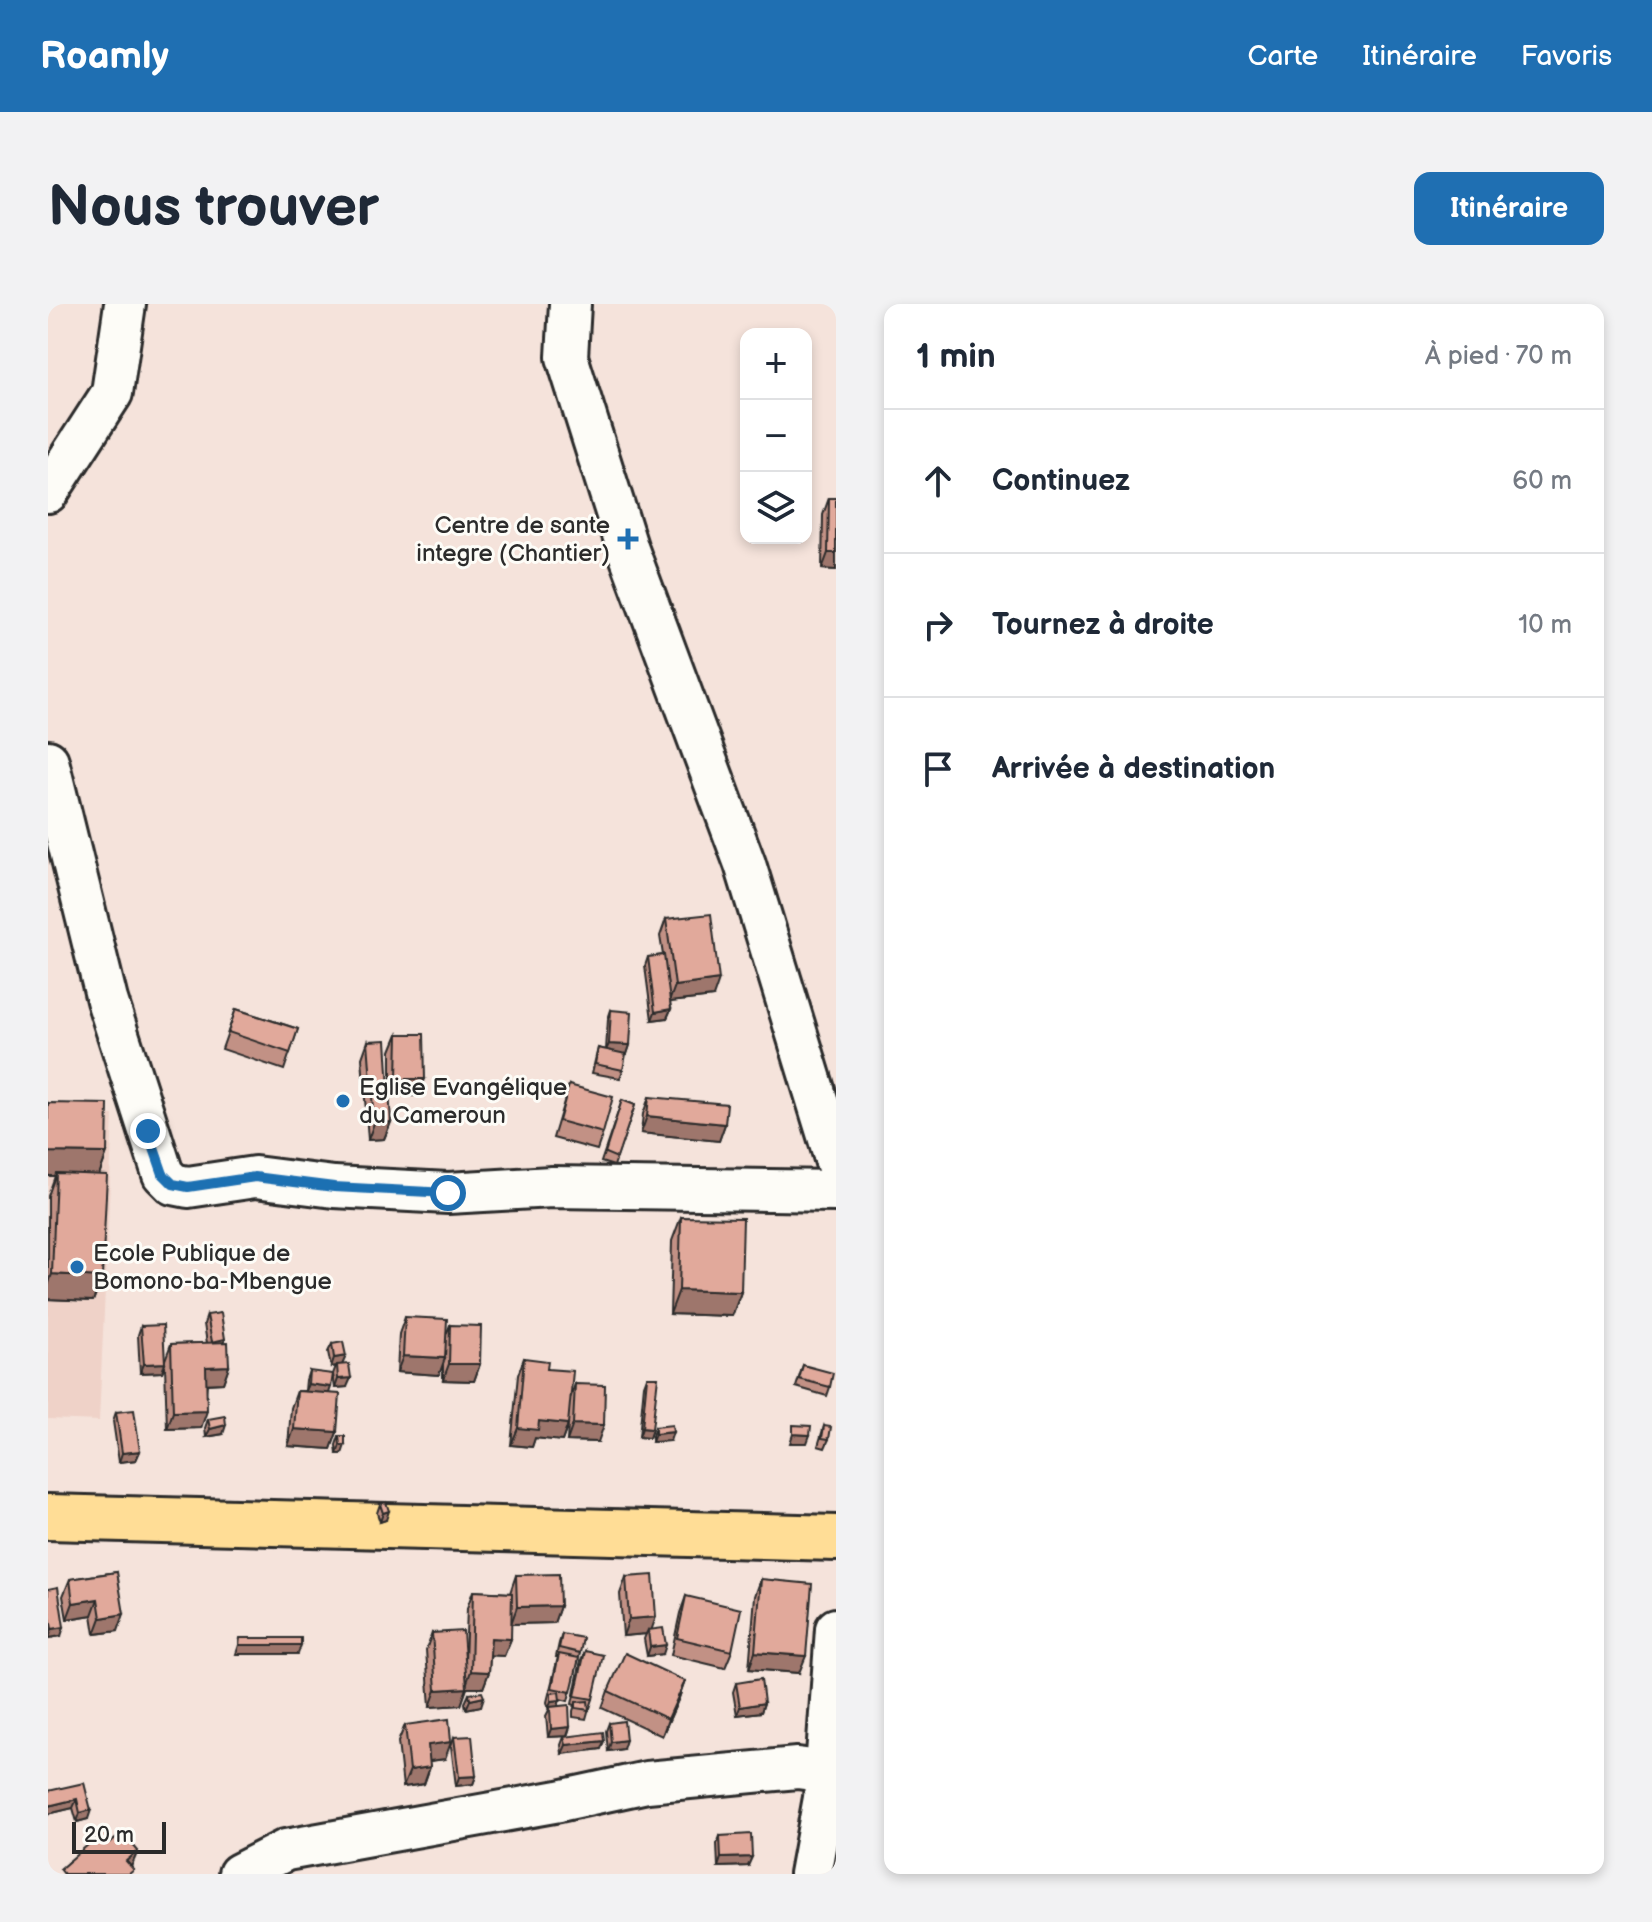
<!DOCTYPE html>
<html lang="fr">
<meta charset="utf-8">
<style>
body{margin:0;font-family:"Balsamiq Sans",sans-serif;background:#f2f2f3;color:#1f2937}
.controls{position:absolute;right:24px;top:24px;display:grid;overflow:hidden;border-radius:16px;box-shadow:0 4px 12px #0003}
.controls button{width:72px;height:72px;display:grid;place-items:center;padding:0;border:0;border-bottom:2px solid #e0e1e3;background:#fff;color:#1f2937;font:40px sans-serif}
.scale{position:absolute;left:24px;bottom:20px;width:94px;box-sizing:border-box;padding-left:8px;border:4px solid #2b2b2b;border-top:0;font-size:22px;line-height:28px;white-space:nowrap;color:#2b2b2b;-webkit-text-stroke:6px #fdfcf7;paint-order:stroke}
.stop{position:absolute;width:24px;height:24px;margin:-18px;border:6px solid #1f6fb2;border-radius:50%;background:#fff}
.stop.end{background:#1f6fb2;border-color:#fff;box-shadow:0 2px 8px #0008}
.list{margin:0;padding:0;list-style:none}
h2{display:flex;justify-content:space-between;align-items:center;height:104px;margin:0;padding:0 32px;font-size:34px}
h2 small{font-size:26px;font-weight:400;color:#747a83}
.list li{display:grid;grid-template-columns:52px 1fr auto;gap:24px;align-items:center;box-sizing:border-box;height:144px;padding:0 32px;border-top:2px solid #e0e1e3}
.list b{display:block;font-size:30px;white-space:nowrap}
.list em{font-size:26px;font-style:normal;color:#747a83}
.icon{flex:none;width:44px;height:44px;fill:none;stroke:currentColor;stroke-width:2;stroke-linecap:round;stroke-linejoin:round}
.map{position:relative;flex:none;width:788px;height:1570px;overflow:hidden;border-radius:16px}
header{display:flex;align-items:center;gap:48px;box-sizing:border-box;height:112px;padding:0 40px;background:#1f6fb2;color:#fff}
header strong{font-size:38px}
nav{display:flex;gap:44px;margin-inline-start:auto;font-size:28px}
.intro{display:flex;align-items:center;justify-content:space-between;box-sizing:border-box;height:192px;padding:0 48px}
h1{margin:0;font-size:56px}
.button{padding:20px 36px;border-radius:16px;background:#1f6fb2;color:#fff;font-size:28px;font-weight:700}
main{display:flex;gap:48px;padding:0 48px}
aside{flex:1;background:#fff;border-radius:16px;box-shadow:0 4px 12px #0003}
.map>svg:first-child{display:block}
</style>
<header>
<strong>Roamly</strong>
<nav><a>Carte</a><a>Itinéraire</a><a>Favoris</a></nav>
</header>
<div class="intro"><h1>Nous trouver</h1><a class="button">Itinéraire</a></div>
<main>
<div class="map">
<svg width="788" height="1570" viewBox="0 0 788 1570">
<rect width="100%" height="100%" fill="#f5e3db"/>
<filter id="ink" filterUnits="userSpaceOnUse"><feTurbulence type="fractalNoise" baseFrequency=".0125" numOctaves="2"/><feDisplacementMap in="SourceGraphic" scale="16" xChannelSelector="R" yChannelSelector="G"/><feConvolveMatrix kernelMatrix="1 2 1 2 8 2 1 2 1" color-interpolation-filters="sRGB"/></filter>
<g filter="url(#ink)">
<polygon fill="#efd2c8" points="0,808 65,811 51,1117 0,1115"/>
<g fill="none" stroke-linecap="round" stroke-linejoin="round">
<g stroke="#2b2b2b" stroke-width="46">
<g id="minor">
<polyline points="522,0 519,53 580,246 697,560 788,858"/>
<polyline points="0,188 64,89 77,0"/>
<polyline points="0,457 59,696 115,870 125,880 140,883 207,873 286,883 400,889 504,883 788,887"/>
<polyline points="191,1570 238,1546 511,1497 599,1478 749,1464 788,1469"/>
<polyline points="762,1570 776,1494 788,1325"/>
</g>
</g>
<g stroke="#2b2b2b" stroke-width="50">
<polyline id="highway" points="0,1213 788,1234"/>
</g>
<use href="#minor" stroke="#fdfcf7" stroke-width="40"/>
<use href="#highway" stroke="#ffdd96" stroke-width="44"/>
</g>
<g fill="#c29185" stroke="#2b2b2b" stroke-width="2">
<polygon points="781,194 788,194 788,266 774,265 775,211"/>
<polygon points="618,615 665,693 622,698 623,705 619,714 604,716 597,662 600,653 615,651 612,632"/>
<polygon points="188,705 250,725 236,766 174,745"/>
<polygon points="563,706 582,741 579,750 575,749 575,766 572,774 544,769 550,744 558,746 560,715"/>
<polygon points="350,730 370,792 343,792 343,747"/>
<polygon points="320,737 343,818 336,835 320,836 314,754"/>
<polygon points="521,781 555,829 549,846 505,834"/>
<polygon points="601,793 677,820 671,837 593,829 595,810"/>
<polygon points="574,796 587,801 566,862 553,858"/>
<polygon points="0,799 59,849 51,871 54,973 45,997 0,995 0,892 7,872 0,872"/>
<polygon points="633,913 693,988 684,1012 622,1010 624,937"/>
<polygon points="159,1011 177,1035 176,1038 181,1062 175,1079 159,1080 153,1124 119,1125 117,1061 114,1068 92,1069 90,1031 93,1022 117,1056 123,1040 159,1039 156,1020"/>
<polygon points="357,1013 398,1031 402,1021 432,1060 426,1077 395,1076 395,1060 391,1071 349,1068 351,1030"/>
<polygon points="284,1040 294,1061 299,1083 287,1084 285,1070 288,1062 283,1063 280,1048"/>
<polygon points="476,1054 499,1065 523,1092 527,1080 550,1138 519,1137 520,1121 514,1137 487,1134 484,1143 463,1141 470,1071"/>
<polygon points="755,1061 782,1083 779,1092 748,1083"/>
<polygon points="261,1067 281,1089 289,1128 283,1145 240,1142 243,1104 249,1087 257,1087 258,1076"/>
<polygon points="599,1073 604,1125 601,1134 591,1133 596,1081"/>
<polygon points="68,1108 92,1147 88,1156 71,1158 65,1117"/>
<polygon points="160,1115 175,1130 158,1133 157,1124"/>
<polygon points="776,1122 781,1135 777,1144 770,1142"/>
<polygon points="607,1123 622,1137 604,1138 604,1132"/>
<polygon points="291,1132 294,1150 289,1150 288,1141"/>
<polygon points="332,1200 338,1216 332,1218 329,1209"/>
<polygon points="69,1268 70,1327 47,1330 44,1311 19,1315 15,1292 22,1275"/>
<polygon points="468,1271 512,1302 506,1319 463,1320 463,1335 456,1352 442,1351 441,1368 435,1384 419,1384 413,1401 382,1403 378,1346 384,1329 417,1357 419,1304 425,1287 462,1289"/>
<polygon points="578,1273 604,1325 615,1350 599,1352 596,1335 598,1330 575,1332 572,1290"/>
<polygon points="713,1275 751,1369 701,1365 707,1292"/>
<polygon points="0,1285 13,1332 1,1334 0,1331"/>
<polygon points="638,1292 684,1347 677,1364 623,1351 632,1309"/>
<polygon points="514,1330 532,1349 520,1397 512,1395 510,1402 522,1423 519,1432 500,1433 498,1412 501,1406 499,1398 510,1353 508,1353 511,1339"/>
<polygon points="537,1347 545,1395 542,1404 541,1404 538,1415 525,1413 525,1407 527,1401 524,1400 533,1356"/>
<polygon points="637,1377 631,1394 614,1432 554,1404 560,1387"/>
<polygon points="688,1379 716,1399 713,1408 689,1411 685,1388"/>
<polygon points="421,1390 433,1402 418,1405 417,1399"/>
<polygon points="561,1419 575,1445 560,1447 558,1427"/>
<polygon points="357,1421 397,1455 381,1457 382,1463 376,1480 355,1483 350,1438"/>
<polygon points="406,1433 428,1472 425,1480 408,1482 403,1442"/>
<polygon points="516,1433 553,1445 514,1450 513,1441"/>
<polygon points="36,1479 40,1515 29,1518 25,1504 0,1510"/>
<polygon points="672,1532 700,1562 670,1563 669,1540"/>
</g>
<g fill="#9e766c" stroke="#2b2b2b" stroke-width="2">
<polygon points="780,249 788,249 788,266 774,265"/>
<polygon points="671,676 665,693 621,698 627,682"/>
<polygon points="623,705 619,714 604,716 607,708"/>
<polygon points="561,740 582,741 579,750 557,748"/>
<polygon points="349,775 377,775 370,792 343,792"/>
<polygon points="599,812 677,820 671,837 593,829"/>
<polygon points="343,818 336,835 320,836 326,819"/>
<polygon points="0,848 59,849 50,873 8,869 7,872 0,872"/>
<polygon points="4,970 54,973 45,997 0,995 0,982"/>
<polygon points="631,986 693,988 684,1012 622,1010"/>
<polygon points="298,1052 294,1061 283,1063 286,1054"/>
<polygon points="355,1052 397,1054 391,1071 349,1068"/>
<polygon points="117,1059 114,1068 92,1069 96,1060"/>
<polygon points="401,1060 432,1060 426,1077 395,1076"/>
<polygon points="181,1062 175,1079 152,1080 158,1063"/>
<polygon points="303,1074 299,1083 287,1084 290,1075"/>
<polygon points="260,1080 283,1083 280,1092 256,1089"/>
<polygon points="159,1107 153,1124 119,1125 125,1108"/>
<polygon points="491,1117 520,1120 514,1137 487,1134 484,1143 463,1141 470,1124"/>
<polygon points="525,1120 556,1121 550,1138 519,1137"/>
<polygon points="178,1121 175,1130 158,1133 162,1125"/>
<polygon points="594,1124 604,1125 601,1134 591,1133"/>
<polygon points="246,1125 289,1128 283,1145 240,1142"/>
<polygon points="625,1128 622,1137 604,1138 607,1130"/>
<polygon points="745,1130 762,1131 759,1139 742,1139"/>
<polygon points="292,1141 297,1141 294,1150 289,1150"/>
<polygon points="92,1147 88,1156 71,1158 74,1149"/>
<polygon points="341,1207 338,1216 332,1218 335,1209"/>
<polygon points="50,1295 44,1311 19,1315 25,1299"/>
<polygon points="512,1302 506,1319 463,1320 469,1303"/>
<polygon points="76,1310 70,1327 47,1330 53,1314"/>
<polygon points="608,1313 602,1330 600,1326 598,1330 575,1332 581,1315"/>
<polygon points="16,1323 13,1332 1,1334 4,1325"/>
<polygon points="443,1334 463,1335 456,1352 436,1351"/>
<polygon points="191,1341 253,1341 250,1350 188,1350"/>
<polygon points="618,1341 615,1350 599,1352 602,1343"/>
<polygon points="707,1348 758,1352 751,1369 701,1365"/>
<polygon points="423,1367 441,1368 435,1384 417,1384"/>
<polygon points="637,1377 631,1394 614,1432 620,1415"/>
<polygon points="419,1384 413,1401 382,1403 388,1386"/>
<polygon points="436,1393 433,1402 418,1405 422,1396"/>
<polygon points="512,1396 509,1405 502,1403 500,1406 503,1397"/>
<polygon points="716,1399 713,1408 689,1411 692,1403"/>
<polygon points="522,1423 519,1432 500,1433 503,1425"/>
<polygon points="578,1436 575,1445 560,1447 563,1438"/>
<polygon points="556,1437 553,1445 514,1450 518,1441"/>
<polygon points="403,1438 397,1455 374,1458 380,1441"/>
<polygon points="382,1463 376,1480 355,1483 362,1466"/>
<polygon points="428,1472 425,1480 408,1482 411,1473"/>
<polygon points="29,1495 25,1504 0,1510 0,1502"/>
<polygon points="43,1506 40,1515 29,1518 32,1509"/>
<polygon points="90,1547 83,1563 78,1557"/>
<polygon points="704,1553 700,1562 670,1563 673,1554"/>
</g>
<g fill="#e1a99b" stroke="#2b2b2b" stroke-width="2">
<polygon points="781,194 788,194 788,249 780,249"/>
<polygon points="663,610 671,676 627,682 618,615"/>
<polygon points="616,651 623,705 607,708 600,653"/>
<polygon points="188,705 250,725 242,749 180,728"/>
<polygon points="563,706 584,708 582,741 561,740"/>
<polygon points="350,730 376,730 377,775 349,775"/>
<polygon points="338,736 343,818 326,819 320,737"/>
<polygon points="550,744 578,750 575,766 547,760"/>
<polygon points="521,781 565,793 555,829 511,817"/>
<polygon points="601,793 679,800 677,820 599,812"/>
<polygon points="574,796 587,801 569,854 557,849"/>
<polygon points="0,799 60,800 59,849 0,848"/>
<polygon points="8,869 59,871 54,973 4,970"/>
<polygon points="633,913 695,914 693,988 631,986"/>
<polygon points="173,1009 177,1035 164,1038 159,1011"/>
<polygon points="357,1013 399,1015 397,1054 355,1052"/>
<polygon points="115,1021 117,1059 96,1060 93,1022"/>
<polygon points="402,1021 433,1022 432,1060 401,1060"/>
<polygon points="180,1038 181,1062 158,1063 159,1107 125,1108 123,1040"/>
<polygon points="295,1038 298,1052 286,1054 284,1040"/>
<polygon points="476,1054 500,1057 499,1065 525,1067 520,1120 491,1117 490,1126 470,1124"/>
<polygon points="301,1060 303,1074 290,1075 289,1061"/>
<polygon points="755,1061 785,1069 782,1083 751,1075"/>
<polygon points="261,1067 285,1070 283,1083 260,1080"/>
<polygon points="599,1073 610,1073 604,1125 594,1124"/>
<polygon points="527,1080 557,1081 556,1121 525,1120"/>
<polygon points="249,1087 292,1090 289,1128 246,1125"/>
<polygon points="86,1106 92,1147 74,1149 68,1108"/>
<polygon points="177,1112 178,1121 162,1125 160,1115"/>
<polygon points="624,1121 625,1128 607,1130 607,1123"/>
<polygon points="745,1121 763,1122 762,1131 745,1130"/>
<polygon points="776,1122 783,1123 781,1135 774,1134"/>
<polygon points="291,1132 297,1132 297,1141 292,1141"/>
<polygon points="338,1198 341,1207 335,1209 332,1200"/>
<polygon points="69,1268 76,1310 53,1314 50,1295 25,1299 22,1275"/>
<polygon points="511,1270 512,1302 469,1303 468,1271"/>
<polygon points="605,1271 608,1313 581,1315 578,1273"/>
<polygon points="713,1275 764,1280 758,1352 707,1348"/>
<polygon points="10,1283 16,1323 4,1325 0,1302 0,1285"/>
<polygon points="425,1287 464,1289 463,1335 443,1334 441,1368 423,1367"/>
<polygon points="638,1292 693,1305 684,1347 629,1334"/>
<polygon points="615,1324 618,1341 602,1343 600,1326"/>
<polygon points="415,1327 419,1384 388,1386 384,1329"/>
<polygon points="514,1330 535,1334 532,1349 511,1344"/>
<polygon points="192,1334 253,1334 253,1341 191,1341"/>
<polygon points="537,1347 555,1351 545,1395 527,1392"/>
<polygon points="577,1349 637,1377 620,1415 560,1387"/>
<polygon points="511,1350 531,1354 523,1388 504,1384"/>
<polygon points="713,1375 716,1399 692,1403 688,1379"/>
<polygon points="434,1388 436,1393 422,1396 421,1390"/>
<polygon points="511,1388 512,1396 503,1397 503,1389"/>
<polygon points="540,1397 541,1406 528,1404 528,1398"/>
<polygon points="521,1401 522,1423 503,1425 502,1403"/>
<polygon points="401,1415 403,1438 380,1441 382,1463 362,1466 357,1421"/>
<polygon points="576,1417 578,1436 563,1438 561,1419"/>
<polygon points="555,1428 556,1437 518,1441 516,1433"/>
<polygon points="424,1432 428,1472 411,1473 406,1433"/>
<polygon points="36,1479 43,1506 32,1509 29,1495 0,1502 0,1487"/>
<polygon points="55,1528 63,1538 74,1528 90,1547 78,1557 86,1566 81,1570 16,1570 12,1565"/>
<polygon points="703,1530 704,1553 673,1554 672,1532"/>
</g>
</g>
<g fill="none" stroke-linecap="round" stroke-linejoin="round" filter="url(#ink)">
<polyline stroke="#1f6fb2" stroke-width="10" points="100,827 115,870 125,880 140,883 207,873 286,883 400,889"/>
</g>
<g fill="#1f6fb2" stroke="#fdfcf7" stroke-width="3">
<path d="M576 223h8v8h8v8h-8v8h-8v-8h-8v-8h8z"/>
<circle cx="295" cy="797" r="8"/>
<circle cx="29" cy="963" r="8"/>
</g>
<g text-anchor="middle" stroke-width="6" stroke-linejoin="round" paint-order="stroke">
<g font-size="24" fill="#2b2b2b" stroke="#fdfcf7" text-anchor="start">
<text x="562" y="229" text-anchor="end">Centre de sante<tspan x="562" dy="28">integre (Chantier)</tspan></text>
<text x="311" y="791">Eglise Evangélique<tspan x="311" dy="28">du Cameroun</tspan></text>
<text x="45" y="957">Ecole Publique de<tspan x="45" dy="28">Bomono-ba-Mbengue</tspan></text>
</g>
</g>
</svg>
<div class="controls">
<button>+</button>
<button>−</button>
<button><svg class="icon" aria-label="layers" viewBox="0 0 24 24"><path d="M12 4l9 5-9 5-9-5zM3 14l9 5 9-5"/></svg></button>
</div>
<div class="scale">20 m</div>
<div class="stop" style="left:400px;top:889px"></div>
<div class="stop end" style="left:100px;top:827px"></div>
</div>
<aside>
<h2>1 min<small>À pied · 70 m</small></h2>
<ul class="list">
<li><svg class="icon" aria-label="ahead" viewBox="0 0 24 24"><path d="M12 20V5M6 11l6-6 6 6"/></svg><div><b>Continuez</b></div><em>60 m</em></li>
<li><svg class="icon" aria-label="right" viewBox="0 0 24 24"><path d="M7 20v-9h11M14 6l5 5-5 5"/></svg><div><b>Tournez à droite</b></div><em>10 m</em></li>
<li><svg class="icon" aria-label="arrive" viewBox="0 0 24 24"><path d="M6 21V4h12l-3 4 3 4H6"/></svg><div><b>Arrivée à destination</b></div></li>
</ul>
</aside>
</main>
